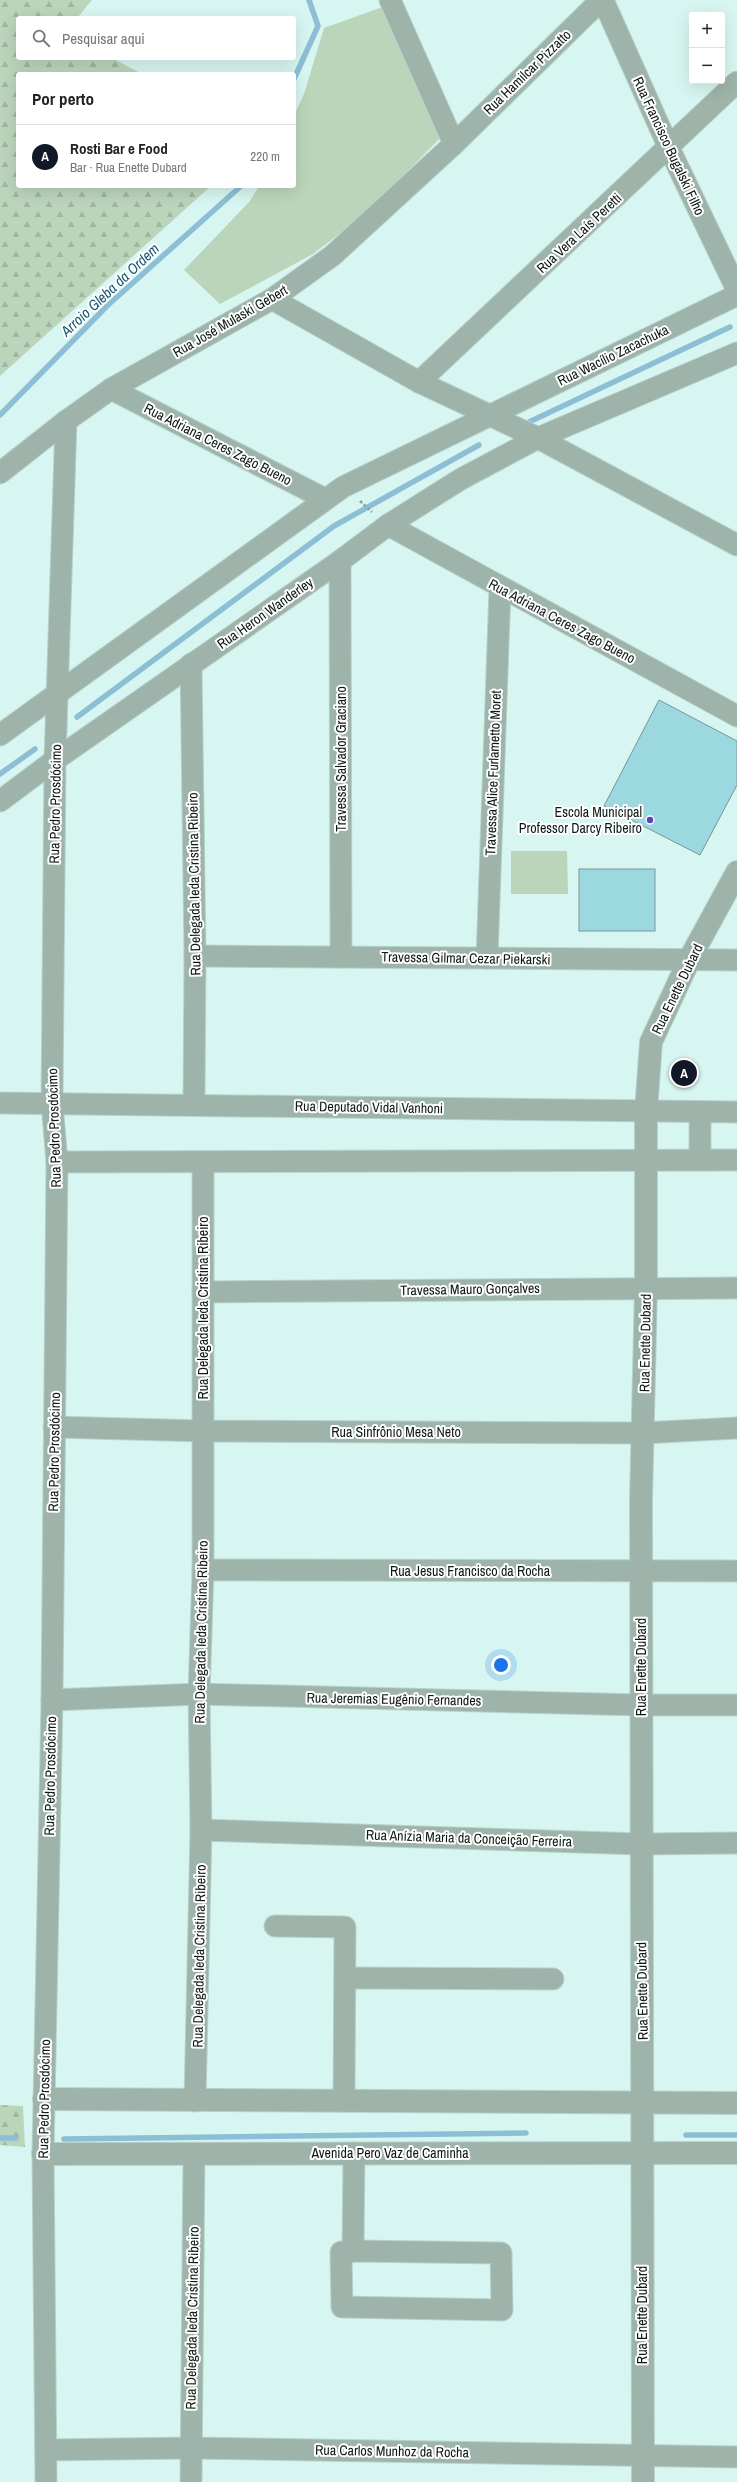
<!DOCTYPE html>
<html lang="pt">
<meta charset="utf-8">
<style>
body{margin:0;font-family:"Archivo Narrow",sans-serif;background:#f6f6f6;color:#222}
.controls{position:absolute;right:12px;top:12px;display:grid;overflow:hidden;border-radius:4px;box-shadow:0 4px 16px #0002}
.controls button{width:36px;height:36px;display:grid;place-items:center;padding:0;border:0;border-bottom:1px solid #e0e0e0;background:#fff;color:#222;font:20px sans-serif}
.you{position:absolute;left:501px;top:1665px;width:14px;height:14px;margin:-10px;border:3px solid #fff;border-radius:50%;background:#1a73e8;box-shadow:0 0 0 6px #1a73e833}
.badge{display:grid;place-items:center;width:26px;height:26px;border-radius:50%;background:#111827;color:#fff;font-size:13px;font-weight:700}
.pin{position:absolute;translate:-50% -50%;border:2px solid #fff;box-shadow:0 1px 4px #0006}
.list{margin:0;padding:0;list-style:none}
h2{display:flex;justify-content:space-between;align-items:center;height:52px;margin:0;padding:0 16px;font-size:17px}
h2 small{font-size:13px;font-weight:400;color:#767676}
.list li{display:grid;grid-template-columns:26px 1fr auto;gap:12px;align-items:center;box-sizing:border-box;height:64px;padding:0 16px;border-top:1px solid #e0e0e0}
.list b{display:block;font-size:15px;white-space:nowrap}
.list p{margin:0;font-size:13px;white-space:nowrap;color:#767676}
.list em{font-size:13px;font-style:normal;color:#767676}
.icon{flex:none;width:22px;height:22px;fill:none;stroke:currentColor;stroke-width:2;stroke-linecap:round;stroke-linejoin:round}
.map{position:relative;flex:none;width:737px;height:2482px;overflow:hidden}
.search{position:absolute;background:#fff;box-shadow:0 4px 16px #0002;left:16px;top:16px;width:280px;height:44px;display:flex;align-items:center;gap:10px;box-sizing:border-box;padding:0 14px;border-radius:4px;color:#767676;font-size:15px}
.panel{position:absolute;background:#fff;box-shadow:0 4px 16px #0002;left:16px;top:72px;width:280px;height:116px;border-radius:4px}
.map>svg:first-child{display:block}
</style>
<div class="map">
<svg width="737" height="2482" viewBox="0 0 737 2482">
<defs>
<pattern id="forest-firs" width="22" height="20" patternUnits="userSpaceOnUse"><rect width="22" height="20" fill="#bbd5bb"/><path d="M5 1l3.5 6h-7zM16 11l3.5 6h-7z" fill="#a0b6a0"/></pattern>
</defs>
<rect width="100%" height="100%" fill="#d8f6f1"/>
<g fill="url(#forest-firs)">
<polygon points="0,0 92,0 77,18 18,18 18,58 112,58 142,74 18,74 18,186 211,186 0,376"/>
<polygon points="0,2105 23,2106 25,2147 0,2145"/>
</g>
<g fill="#bbd5bb">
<polygon points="388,5 443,135 370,210 313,254 220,304 184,270 250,201 259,186 294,186 294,116 304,94 324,28"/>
<polygon points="511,851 567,851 568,894 511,894"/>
</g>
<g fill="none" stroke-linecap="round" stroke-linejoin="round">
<g stroke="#8cbfd5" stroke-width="5.5">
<polyline points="294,79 318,26 309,0"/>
<polyline points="0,415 108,305 241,186"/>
<polyline points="529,422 730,327"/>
<polyline points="77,717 334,526 479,445"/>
<polyline points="0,774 35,749"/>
<polyline points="686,2135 737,2135"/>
<polyline points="0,2138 16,2138"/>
<polyline points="64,2139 526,2133"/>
</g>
</g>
<g fill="#9cd8df" stroke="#789598">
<polygon points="659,700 737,741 737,785 700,855 604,806"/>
<rect x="579" y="869" width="76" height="62"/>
</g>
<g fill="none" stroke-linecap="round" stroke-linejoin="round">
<g stroke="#b8d2ce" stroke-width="23">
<g id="minor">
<polyline points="390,0 454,144"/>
<polyline points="603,0 669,148 737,290"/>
<polyline points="272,299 419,382 538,438 737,545"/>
<polyline points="419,382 737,82"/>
<polyline points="111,389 325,499"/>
<polyline points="0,473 66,421 111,389 272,299 332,256 454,144 601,0"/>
<polyline points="388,525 737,716"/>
<polyline points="340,561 341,957"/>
<polyline points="191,664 195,956 194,1104"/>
<polyline points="0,735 343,487 737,295"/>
<polyline points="0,801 55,760 340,561 388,525 461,479 538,438 737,353"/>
<polyline points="195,956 737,960"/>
<polyline points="487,958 500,588"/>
<polyline points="0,1103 737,1112"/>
<polyline points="700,1159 700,1112"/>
<polyline points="57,1162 737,1160"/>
<polyline points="203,1292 737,1288"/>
<polyline points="54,1427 203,1431 643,1433 737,1428"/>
<polyline points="203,1570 737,1571"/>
<polyline points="52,1700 199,1694 641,1705 737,1705"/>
<polyline points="201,1830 641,1844 737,1843"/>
<polyline points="275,1926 345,1927 344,2101"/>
<polyline points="345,1978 553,1979"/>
<polyline points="195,2101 201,1830 199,1694 203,1570 203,1162"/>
<polygon points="353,2251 501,2253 502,2310 342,2307 341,2252"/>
<polyline points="353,2251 354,2153"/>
<polyline points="46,2450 191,2448 737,2457"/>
<polyline points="46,2482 43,2154 52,1700 57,1162 52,1103 55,760 66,421"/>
<polyline points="191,2482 194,2154"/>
</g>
</g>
<g stroke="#b8d2ce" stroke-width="24">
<g id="tertiary">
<polyline points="44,2099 737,2103"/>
<polyline points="43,2154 737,2153"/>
<polyline points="643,2482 641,1499 646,1288 646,1111 651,1042 689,960 737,872"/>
</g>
</g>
<polyline stroke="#8ca39f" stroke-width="2.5" stroke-dasharray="3 2" stroke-linecap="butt" points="360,501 372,512"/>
<use href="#minor" stroke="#9eb3a9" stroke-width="21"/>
<use href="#tertiary" stroke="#9eb3a9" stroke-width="22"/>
</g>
<circle fill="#5a43bb" stroke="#fff" stroke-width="1.5" cx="650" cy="820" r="4"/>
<g text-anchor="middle" stroke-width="4" stroke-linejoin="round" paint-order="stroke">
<g font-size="14" fill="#0d1817" stroke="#fff">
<text transform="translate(527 72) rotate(-44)" y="5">Rua Hamilcar Pizzatto</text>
<text transform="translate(669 146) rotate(65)" y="5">Rua Francisco Bugalski Filho</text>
<text transform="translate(579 233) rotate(-43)" y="5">Rua Vera Laís Peretti</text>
<text transform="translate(230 321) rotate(-30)" y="5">Rua José Mulaski Gebert</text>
<text transform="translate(613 355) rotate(-26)" y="5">Rua Wacílio Zacachuka</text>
<text transform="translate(218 444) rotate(27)" y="5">Rua Adriana Ceres Zago Bueno</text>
<text transform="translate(265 613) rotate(-35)" y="5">Rua Heron Wanderley</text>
<text transform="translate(562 621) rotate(28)" y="5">Rua Adriana Ceres Zago Bueno</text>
<text transform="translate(341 759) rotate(-90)" y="5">Travessa Salvador Graciano</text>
<text transform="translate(493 773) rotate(-88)" y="5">Travessa Alice Furlametto Moret</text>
<text transform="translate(55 804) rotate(-89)" y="5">Rua Pedro Prosdócimo</text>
<text transform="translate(194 884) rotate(-91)" y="5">Rua Delegada Ieda Cristina Ribeiro</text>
<text transform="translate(466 958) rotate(1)" y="5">Travessa Gilmar Cezar Piekarski</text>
<text transform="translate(677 989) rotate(-64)" y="5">Rua Enette Dubard</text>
<text transform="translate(369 1107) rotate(1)" y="5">Rua Deputado Vidal Vanhoni</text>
<text transform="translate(54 1128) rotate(-92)" y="5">Rua Pedro Prosdócimo</text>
<text transform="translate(470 1289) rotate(-1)" y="5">Travessa Mauro Gonçalves</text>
<text transform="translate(203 1308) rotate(-90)" y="5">Rua Delegada Ieda Cristina Ribeiro</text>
<text transform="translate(645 1343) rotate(-89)" y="5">Rua Enette Dubard</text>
<text x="396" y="1437">Rua Sinfrônio Mesa Neto</text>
<text transform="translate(54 1452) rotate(-89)" y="5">Rua Pedro Prosdócimo</text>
<text x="470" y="1576">Rua Jesus Francisco da Rocha</text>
<text transform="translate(201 1632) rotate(-89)" y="5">Rua Delegada Ieda Cristina Ribeiro</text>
<text transform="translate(641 1667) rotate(-90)" y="5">Rua Enette Dubard</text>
<text transform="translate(394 1699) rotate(1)" y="5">Rua Jeremias Eugênio Fernandes</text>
<text transform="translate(50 1776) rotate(-89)" y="5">Rua Pedro Prosdócimo</text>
<text transform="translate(469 1838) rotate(2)" y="5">Rua Anízia Maria da Conceição Ferreira</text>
<text transform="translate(199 1956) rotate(-89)" y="5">Rua Delegada Ieda Cristina Ribeiro</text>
<text transform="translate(642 1991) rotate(-91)" y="5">Rua Enette Dubard</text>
<text transform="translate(44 2099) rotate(-89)" y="5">Rua Pedro Prosdócimo</text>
<text x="390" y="2158">Avenida Pero Vaz de Caminha</text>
<text transform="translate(642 2315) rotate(-90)" y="5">Rua Enette Dubard</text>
<text transform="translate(192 2318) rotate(-89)" y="5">Rua Delegada Ieda Cristina Ribeiro</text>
<text transform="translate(392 2451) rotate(1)" y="5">Rua Carlos Munhoz da Rocha</text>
</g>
<g font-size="14" fill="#0d1817" stroke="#fff" text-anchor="end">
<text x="642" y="817">Escola Municipal<tspan x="642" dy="16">Professor Darcy Ribeiro</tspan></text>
</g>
<g font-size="15" font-style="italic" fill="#175970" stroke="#fff">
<text transform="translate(110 290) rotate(-43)" y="5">Arroio Gleba da Ordem</text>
</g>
</g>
</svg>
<div class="controls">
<button>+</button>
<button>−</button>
</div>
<div class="you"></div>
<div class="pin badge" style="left:684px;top:1073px">A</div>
<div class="search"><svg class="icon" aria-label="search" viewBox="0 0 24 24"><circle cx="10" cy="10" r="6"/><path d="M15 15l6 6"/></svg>Pesquisar aqui</div>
<section class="panel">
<h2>Por perto<small></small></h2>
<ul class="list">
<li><span class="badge">A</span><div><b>Rosti Bar e Food</b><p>Bar · Rua Enette Dubard</p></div><em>220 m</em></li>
</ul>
</section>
</div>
